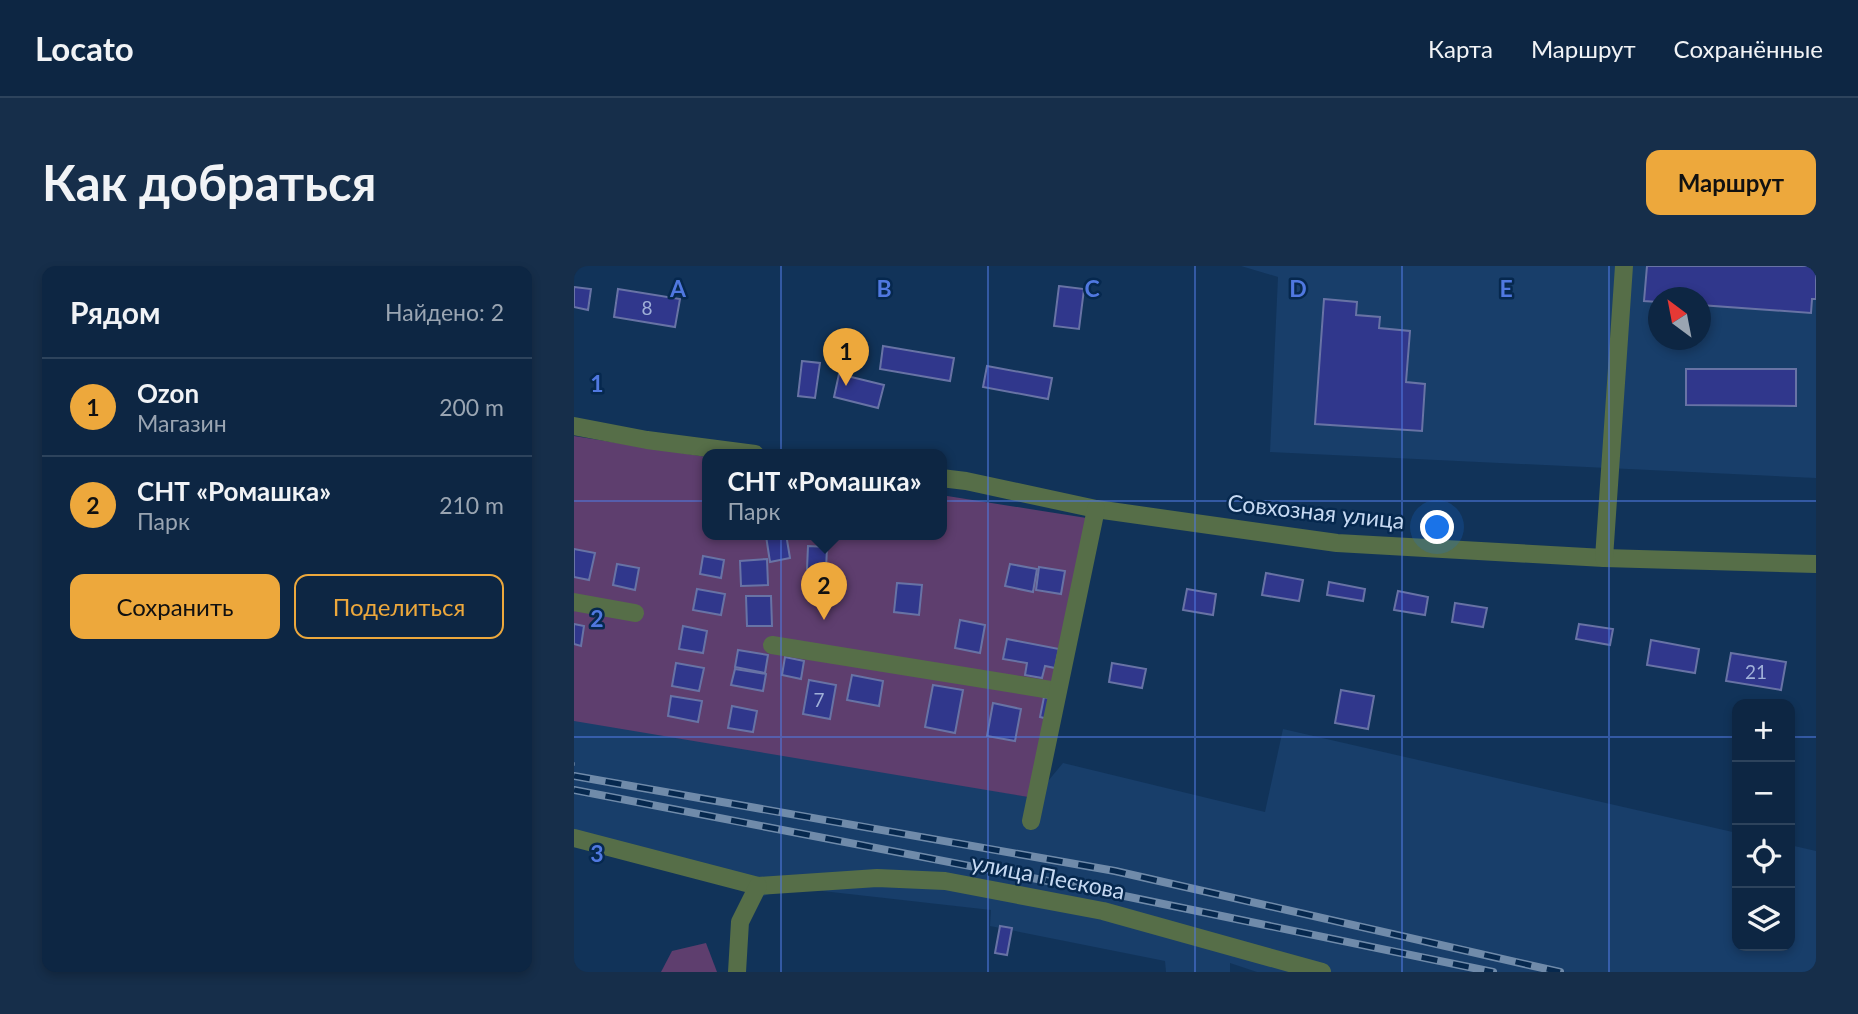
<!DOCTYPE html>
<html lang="ru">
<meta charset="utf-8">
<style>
body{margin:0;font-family:Lato,sans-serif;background:#162e4a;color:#f1f3f6}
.controls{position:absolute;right:21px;bottom:21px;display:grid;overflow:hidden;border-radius:14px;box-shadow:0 4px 10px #0003}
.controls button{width:63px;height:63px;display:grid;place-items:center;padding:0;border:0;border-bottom:2px solid #2d435c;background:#0d2643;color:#f1f3f6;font:35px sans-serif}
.compass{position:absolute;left:1074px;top:21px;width:63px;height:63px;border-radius:50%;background:#0d2643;box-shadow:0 4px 10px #0003;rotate:328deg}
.you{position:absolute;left:864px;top:262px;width:24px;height:24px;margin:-18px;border:5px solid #fff;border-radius:50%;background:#1a73e8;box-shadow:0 0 0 10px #1a73e833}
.badge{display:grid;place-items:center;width:46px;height:46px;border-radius:50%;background:#eda83c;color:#111;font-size:23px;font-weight:700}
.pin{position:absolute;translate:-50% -58px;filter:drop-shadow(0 2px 4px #0008)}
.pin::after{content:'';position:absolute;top:37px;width:24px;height:21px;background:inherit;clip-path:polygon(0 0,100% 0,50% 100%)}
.popup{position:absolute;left:128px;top:183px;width:245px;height:91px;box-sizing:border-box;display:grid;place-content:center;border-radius:14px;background:#0d2643;filter:drop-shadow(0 2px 5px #0005);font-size:23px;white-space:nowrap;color:#9aa5b2}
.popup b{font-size:26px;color:#f1f3f6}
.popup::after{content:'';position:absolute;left:50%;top:100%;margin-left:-14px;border:14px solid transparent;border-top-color:#0d2643}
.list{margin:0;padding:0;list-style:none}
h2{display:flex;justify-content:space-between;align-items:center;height:91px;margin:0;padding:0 28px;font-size:30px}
h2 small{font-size:23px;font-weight:400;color:#9aa5b2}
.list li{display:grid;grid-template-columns:46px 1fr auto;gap:21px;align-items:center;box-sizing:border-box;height:98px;padding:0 28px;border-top:2px solid #2d435c}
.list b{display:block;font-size:26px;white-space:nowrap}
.list p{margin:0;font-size:23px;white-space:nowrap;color:#9aa5b2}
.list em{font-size:23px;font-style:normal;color:#9aa5b2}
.actions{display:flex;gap:14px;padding:21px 28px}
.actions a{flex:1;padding:16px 0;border:2px solid #eda83c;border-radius:14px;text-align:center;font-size:24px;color:#eda83c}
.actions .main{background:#eda83c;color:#111}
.icon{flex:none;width:38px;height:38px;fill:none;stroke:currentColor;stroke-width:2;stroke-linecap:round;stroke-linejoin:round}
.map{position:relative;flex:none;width:1242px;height:706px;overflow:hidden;border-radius:14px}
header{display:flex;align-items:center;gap:42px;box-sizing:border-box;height:98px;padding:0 35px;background:#0d2643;border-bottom:2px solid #2d435c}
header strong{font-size:33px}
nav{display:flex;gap:38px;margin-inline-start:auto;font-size:24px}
.intro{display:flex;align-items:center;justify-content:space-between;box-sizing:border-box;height:168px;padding:0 42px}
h1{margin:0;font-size:49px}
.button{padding:18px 32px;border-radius:14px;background:#eda83c;color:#111;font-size:24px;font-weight:700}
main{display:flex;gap:42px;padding:0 42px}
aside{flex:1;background:#0d2643;border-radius:14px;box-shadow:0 4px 10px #0003}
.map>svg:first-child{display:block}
</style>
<header>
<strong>Locato</strong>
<nav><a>Карта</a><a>Маршрут</a><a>Сохранённые</a></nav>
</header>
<div class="intro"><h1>Как добраться</h1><a class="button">Маршрут</a></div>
<main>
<aside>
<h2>Рядом<small>Найдено: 2</small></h2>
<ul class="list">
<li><span class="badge">1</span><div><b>Ozon</b><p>Магазин</p></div><em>200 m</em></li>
<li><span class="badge">2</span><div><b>СНТ «Ромашка»</b><p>Парк</p></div><em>210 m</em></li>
</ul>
<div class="actions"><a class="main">Сохранить</a><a>Поделиться</a></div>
</aside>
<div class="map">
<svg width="1242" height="706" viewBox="0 0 1242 706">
<rect width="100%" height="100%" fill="#113359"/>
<g fill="#183e6a" fill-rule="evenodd">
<path d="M667 0H1242V212L696 186 704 11ZM1084 32H1126V74H1084Z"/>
<polygon points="0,447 460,532 489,497 691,546 709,463 1163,567 1163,680 1216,680 1216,579 1242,585 1242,706 683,706 656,697 656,706 592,706 591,695 416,660 417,644 213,621 190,630 0,567"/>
</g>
<g fill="#5e3e6e">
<polygon points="0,170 133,191 133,268 367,268 367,229 519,253 466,533 0,455"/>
<polygon points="132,677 143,706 87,706 98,685"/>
</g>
<g fill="#30378c" stroke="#6873a5" stroke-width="2">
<polygon points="1073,0 1242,0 1242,33 1238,33 1237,47 1126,39 1126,32 1084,32 1084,36 1070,35"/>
<polygon points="485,20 510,23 505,63 480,60"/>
<polygon points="0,21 17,23 14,44 0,41"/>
<polygon points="44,23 106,33 101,61 40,51"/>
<polygon points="750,33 783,36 782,49 806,51 805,62 836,65 832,116 851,118 848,165 741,158"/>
<polygon points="309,80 380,92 376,115 306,103"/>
<polygon points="228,95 246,97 241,132 224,130"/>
<polygon points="413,100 478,112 474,133 409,121"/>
<polygon points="1112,103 1222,103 1222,140 1112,139"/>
<polygon points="265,108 310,119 304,142 260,131"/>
<polygon points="203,268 212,268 216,292 196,296 192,270"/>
<polygon points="234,280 253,281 252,304 233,303"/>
<polygon points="0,283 21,287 15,314 0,311"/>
<polygon points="129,290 150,294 147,312 126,308"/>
<polygon points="193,293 194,319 167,320 166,295"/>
<polygon points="43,298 65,302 61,324 39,319"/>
<polygon points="436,298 463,303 459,326 431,320"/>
<polygon points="465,301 491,305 487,328 462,324"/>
<polygon points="692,307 729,314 725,335 688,329"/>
<polygon points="755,316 791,323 789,335 753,329"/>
<polygon points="323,317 348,319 345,349 320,346"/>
<polygon points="123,323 151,328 147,349 119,344"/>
<polygon points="613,323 642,328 639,349 609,344"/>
<polygon points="824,325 854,331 851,349 820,344"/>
<polygon points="172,330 197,330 198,360 173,360"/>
<polygon points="881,337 913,342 909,361 878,356"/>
<polygon points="386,354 411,359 406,387 381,382"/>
<polygon points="0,358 10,360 7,380 0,378"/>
<polygon points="1005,358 1039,363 1036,379 1002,373"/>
<polygon points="109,360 133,365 129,387 105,383"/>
<polygon points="433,373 485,383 481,402 471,400 468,412 451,409 453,397 429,393"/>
<polygon points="1077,374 1125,383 1121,407 1073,399"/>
<polygon points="164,384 194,389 191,407 161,401"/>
<polygon points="1157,387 1212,396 1207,424 1152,415"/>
<polygon points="211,391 230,395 227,413 208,409"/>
<polygon points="102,397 130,402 125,425 98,420"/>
<polygon points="538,397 572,403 568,422 535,416"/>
<polygon points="161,403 192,408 189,425 157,419"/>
<polygon points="278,409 309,415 305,440 273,434"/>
<polygon points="235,414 262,419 256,453 229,448"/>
<polygon points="359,419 389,424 381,467 351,461"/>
<polygon points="767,424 800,430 794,463 761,457"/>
<polygon points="97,430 128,435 124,456 94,450"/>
<polygon points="470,431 478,433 474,453 466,451"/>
<polygon points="419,437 447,443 441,475 413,470"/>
<polygon points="158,440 183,445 179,466 154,462"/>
<polygon points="426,660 438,662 433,689 421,687"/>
</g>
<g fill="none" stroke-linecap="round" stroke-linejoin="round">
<polyline stroke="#567293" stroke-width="3.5" stroke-dasharray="7 3.5" stroke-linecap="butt" points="0,498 1,498"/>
<g stroke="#566e48" stroke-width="18">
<polyline points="0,160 73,174 181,188"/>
<polyline points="367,212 392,215 522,243 763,277 1030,292 1242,298"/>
<polyline points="1030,292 1050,0"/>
<polyline points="0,336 61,347"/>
<polyline points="198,379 483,425"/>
<polyline points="457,555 522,243"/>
<polyline points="0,572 184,620 303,612 371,615 529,645 748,706"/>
<polyline points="163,706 166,656 184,620"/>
</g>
<g stroke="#708baa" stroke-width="8">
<g id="rail">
<polyline points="0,510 541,605 986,706"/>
<polyline points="0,524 531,626 919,706"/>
</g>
</g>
<use href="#rail" stroke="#06284e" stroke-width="5" stroke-dasharray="16" stroke-linecap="butt"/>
</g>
<path fill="none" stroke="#5078e0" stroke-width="2" stroke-opacity="0.55" d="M207 0V706M414 0V706M621 0V706M828 0V706M1035 0V706M0 235H1242M0 471H1163M1216 471H1242"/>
<g text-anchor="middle" stroke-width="5" stroke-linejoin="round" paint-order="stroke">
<g font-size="19" fill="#a0b0d8">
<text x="73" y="49">8</text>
<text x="1182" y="413">21</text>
<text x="245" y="441">7</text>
</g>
<g font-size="23" fill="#c6d9f2" stroke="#06284e">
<text transform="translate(742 246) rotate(6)" y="8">Совхозная улица</text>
<text transform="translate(474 611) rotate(11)" y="8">улица Пескова</text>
</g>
</g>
<g font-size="23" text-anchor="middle" font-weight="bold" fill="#5078e0" stroke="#06284e" stroke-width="5" stroke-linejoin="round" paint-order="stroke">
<text x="104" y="31">A</text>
<text x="310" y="31">B</text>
<text x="518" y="31">C</text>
<text x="724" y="31">D</text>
<text x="932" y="31">E</text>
<text x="23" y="126">1</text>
<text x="23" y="361">2</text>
<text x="23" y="596">3</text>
</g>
</svg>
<div class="controls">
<button>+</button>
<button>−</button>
<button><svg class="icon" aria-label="locate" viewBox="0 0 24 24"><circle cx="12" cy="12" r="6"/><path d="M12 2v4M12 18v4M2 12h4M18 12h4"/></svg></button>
<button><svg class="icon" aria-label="layers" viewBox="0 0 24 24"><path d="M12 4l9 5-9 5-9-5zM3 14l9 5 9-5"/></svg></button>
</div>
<svg class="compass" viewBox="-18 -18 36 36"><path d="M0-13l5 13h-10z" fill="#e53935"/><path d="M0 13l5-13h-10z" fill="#9aa5b2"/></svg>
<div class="you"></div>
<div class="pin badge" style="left:272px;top:120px">1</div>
<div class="pin badge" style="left:250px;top:354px">2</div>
<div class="popup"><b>СНТ «Ромашка»</b>Парк</div>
</div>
</main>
